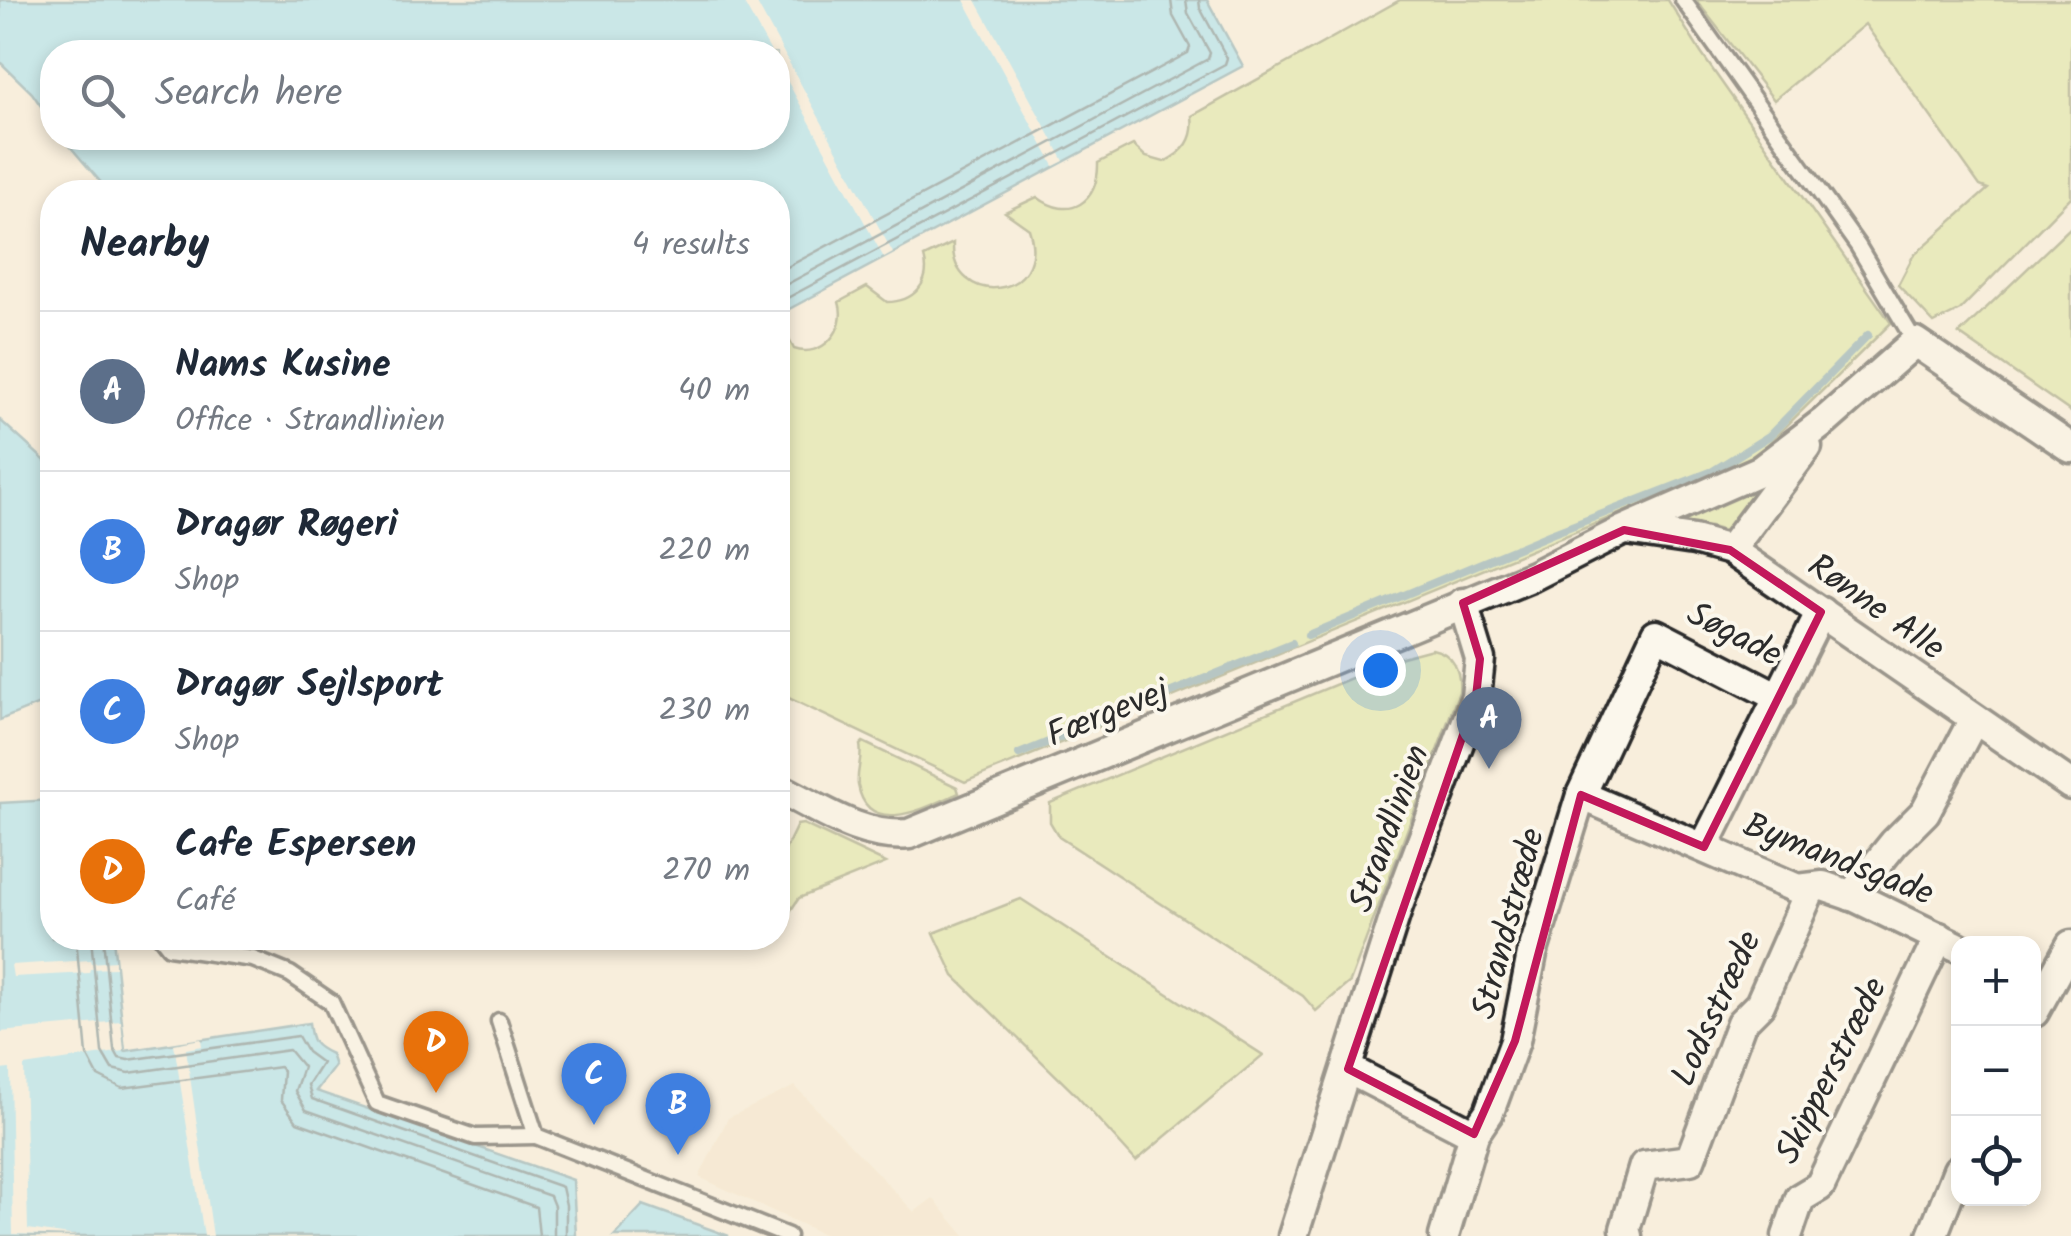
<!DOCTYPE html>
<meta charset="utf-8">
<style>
body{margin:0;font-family:Kalam,sans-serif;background:#f2f2f3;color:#1f2937}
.controls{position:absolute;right:30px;bottom:30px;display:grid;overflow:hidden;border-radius:20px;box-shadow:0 5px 15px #0003}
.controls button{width:90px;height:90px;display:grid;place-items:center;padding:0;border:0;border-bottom:2px solid #e0e1e3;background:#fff;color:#1f2937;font:50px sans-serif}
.you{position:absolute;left:1380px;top:670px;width:35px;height:35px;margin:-25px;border:8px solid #fff;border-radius:50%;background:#1a73e8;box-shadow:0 0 0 15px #1a73e833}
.badge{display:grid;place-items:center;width:65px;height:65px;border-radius:50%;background:#d1495b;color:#fff;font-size:32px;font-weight:700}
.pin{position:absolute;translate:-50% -82px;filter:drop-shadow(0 2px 5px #0008)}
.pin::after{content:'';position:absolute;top:52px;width:35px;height:30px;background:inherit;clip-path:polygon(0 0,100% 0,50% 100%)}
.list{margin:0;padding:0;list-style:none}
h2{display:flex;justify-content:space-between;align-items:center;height:130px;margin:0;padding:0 40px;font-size:42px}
h2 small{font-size:32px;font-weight:400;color:#747a83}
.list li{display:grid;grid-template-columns:65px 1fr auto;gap:30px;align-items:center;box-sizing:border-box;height:160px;padding:0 40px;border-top:2px solid #e0e1e3}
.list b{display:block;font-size:38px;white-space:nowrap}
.list p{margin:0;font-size:32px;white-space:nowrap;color:#747a83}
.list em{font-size:32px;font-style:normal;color:#747a83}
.icon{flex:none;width:55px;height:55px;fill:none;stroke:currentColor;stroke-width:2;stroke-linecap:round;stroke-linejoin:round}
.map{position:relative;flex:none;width:2071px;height:1236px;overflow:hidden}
.search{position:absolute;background:#fff;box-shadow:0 5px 15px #0003;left:40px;top:40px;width:750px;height:110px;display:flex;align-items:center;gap:25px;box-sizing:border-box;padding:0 35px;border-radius:40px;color:#747a83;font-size:38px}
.panel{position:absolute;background:#fff;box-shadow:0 5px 15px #0003;left:40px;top:180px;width:750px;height:770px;border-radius:40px}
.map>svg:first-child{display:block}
</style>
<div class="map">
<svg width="2071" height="1236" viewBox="0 0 2071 1236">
<rect width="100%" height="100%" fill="#f8eedc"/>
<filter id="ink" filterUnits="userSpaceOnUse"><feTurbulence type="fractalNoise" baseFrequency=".01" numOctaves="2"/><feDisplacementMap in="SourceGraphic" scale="20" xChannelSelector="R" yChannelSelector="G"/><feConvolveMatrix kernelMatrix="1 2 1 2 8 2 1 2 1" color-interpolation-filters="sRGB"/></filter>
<g filter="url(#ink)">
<polygon fill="#f4e3c9" points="795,1086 914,1212 933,1198 965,1236 827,1236 699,1177 728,1118"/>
<g fill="#d8e497" stroke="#828861" stroke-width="2.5">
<path d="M1400 0H1668L1701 53 1891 323 1760 452 1719 473 965 782 778 693V335L785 332 794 349C822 359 848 329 839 302L867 287 887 302C913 302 932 283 924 257L953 243C950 309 1052 301 1029 229L1005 212 1037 197C1070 222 1099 202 1098 163L1133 145 1146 157 1164 162C1184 152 1195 140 1192 116Z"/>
<polygon points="1696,0 2071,0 2071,197 1960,310 1934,323 1898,285 1913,256 1988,189 1980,186 1865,24 1774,100"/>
<polygon points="2071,227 2071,412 1959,334"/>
<polygon points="1772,472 1731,533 1711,527 1674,523"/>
<path d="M1432 649C1454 653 1461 672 1459 692L1350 982 1316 1011 1303 996 1059 837 1050 822V803L1402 657Z"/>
<path d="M863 742 957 787 959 793C929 806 868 840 858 785 856 771 863 759 860 745Z"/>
<polygon points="803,824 886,863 799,898 789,913 778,918 778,865 797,825"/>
<polygon points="1021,899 1263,1055 1136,1161 1074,1093 954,976 934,933"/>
</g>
<g fill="#93ddf4" stroke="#6996a4" stroke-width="2.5">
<polygon points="0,0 1207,0 1243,66 778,315 778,192 109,192 63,138 778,138 778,52 52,52 52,122 32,93 0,62"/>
<polygon points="0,420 52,467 52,699 0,720"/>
<path d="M52 800V938H113L125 1051 309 1023C311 1042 314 1046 331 1054L335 1066 316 1091 573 1180 576 1236H0V803Z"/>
<polygon points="643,1205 729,1236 614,1236"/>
</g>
<g fill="#f8eedc">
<polygon points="742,0 755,0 893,253 884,258 778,64 778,52 771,52"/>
<polygon points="964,0 976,0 1064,161 1054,166"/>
<polygon points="90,960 91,963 115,961 115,968 90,969 89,973 13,977 11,965"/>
<polygon points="121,1021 124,1051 24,1066 28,1229 77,1236 13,1234 10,1069 0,1070 0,1032"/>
<polygon points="201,1039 202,1046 186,1049 213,1236 204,1236 174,1044"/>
</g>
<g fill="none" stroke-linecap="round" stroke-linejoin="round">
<g stroke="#55727b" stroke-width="2.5">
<polyline points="778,272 1188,53 1190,47 1173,16 1171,0"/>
<polyline points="778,289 1208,59 1210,53 1188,13 1186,0"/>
<polyline points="778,303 1225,64 1227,58 1200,8 1199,0"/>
<polyline points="76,938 87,1055 98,1076 122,1088 280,1067 283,1071 281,1100 297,1122 536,1207 539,1236"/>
<polyline points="91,938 102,1052 112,1069 129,1073 289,1050 303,1067 295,1091 306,1110 550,1196 554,1206 554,1236"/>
<polyline points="103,938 114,1049 119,1058 128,1060 298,1036 307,1052 322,1063 308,1085 312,1099 562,1187 566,1205 566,1236"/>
</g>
<g stroke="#6996a4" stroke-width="8">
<polyline points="1308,635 1551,534 1713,471 1769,436 1868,335"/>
<polyline points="1019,754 1292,643"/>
</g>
<g stroke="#2b2b2b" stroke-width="21">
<g id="lane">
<polyline points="1683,0 1858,246 1915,342"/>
<polyline points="162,938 169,947 253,959 290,974 331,1002 377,1103 475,1137 536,1136"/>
<polyline points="499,1021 536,1136 788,1236"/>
</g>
</g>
<g stroke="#2b2b2b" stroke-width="35">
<g id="street">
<polyline points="1626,530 1694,540 1730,550 2071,785"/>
<polyline points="1730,550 1807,447"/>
<path d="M778 788C819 808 862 839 909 834L1533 576 1624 530 1761 470 1825 421 1915 342 2071 448"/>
<polyline points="1581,795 1798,889 1823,886 1855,897 1958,947"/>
<polyline points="1704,847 1821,612"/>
<polyline points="1851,896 1894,843 1925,812 1974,719"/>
<polyline points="2034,1012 2071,945"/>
<polyline points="1348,1069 1474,1134"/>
<polyline points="1293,1236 1398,906 1476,697 1480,659 1463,603"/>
<polyline points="1444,1236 1474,1134 1489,1112 1515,1041 1532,954 1581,795 1656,634 1780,698"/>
<polyline points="1627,1236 1625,1229 1644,1166 1690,1160 1741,1023 1760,1004 1811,888"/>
<polyline points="1787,1236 1800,1198 1820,1186 1939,937"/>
<polyline points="1932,1236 1958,1170"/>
</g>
</g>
<use href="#lane" stroke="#fbf7ec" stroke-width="14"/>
<use href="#street" stroke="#fbf7ec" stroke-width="28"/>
</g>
</g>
<path d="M0 0H2071V1236H0ZM1624 530 1730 550 1821 612 1704 847 1581 795 1515 1041 1474 1134 1348 1069 1476 697 1480 659 1463 603Z" fill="#f8eedc" fill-opacity=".55" fill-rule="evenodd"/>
<path fill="none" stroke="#c2185b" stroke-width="8" stroke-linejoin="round" d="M1624 530 1730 550 1821 612 1704 847 1581 795 1515 1041 1474 1134 1348 1069 1476 697 1480 659 1463 603Z"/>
<g text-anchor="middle" stroke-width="8" stroke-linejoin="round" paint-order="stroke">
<g font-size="35" fill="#2b2b2b" stroke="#fbf7ec">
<text transform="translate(1877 606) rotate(35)" y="12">Rønne Alle</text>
<text transform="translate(1735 633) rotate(27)" y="12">Søgade</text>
<text transform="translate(1107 712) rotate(-22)" y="12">Færgevej</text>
<text transform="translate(1388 828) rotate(-70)" y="12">Strandlinien</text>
<text transform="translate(1839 858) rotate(21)" y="12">Bymandsgade</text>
<text transform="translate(1507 923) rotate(-75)" y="12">Strandstræde</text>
<text transform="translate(1715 1008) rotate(-65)" y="12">Lodsstræde</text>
<text transform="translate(1830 1070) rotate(-63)" y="12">Skipperstræde</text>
</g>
</g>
</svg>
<div class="controls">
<button>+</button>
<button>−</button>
<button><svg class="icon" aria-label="locate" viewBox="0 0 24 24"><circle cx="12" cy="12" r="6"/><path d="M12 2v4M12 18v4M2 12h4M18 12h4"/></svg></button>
</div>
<div class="you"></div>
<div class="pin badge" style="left:1489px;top:769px;background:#5c6f8a">A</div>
<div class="pin badge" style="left:678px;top:1155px;background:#3f7fe0">B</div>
<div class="pin badge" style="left:594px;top:1125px;background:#3f7fe0">C</div>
<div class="pin badge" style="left:436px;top:1093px;background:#e8710a">D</div>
<div class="search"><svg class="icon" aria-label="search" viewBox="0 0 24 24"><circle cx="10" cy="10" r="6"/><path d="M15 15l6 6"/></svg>Search here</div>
<section class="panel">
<h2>Nearby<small>4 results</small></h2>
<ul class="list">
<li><span class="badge" style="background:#5c6f8a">A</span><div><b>Nams Kusine</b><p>Office · Strandlinien</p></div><em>40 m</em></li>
<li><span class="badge" style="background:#3f7fe0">B</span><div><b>Dragør Røgeri</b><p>Shop</p></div><em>220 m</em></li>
<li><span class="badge" style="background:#3f7fe0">C</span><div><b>Dragør Sejlsport</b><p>Shop</p></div><em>230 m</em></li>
<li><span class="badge" style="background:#e8710a">D</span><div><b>Cafe Espersen</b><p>Café</p></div><em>270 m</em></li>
</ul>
</section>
</div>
